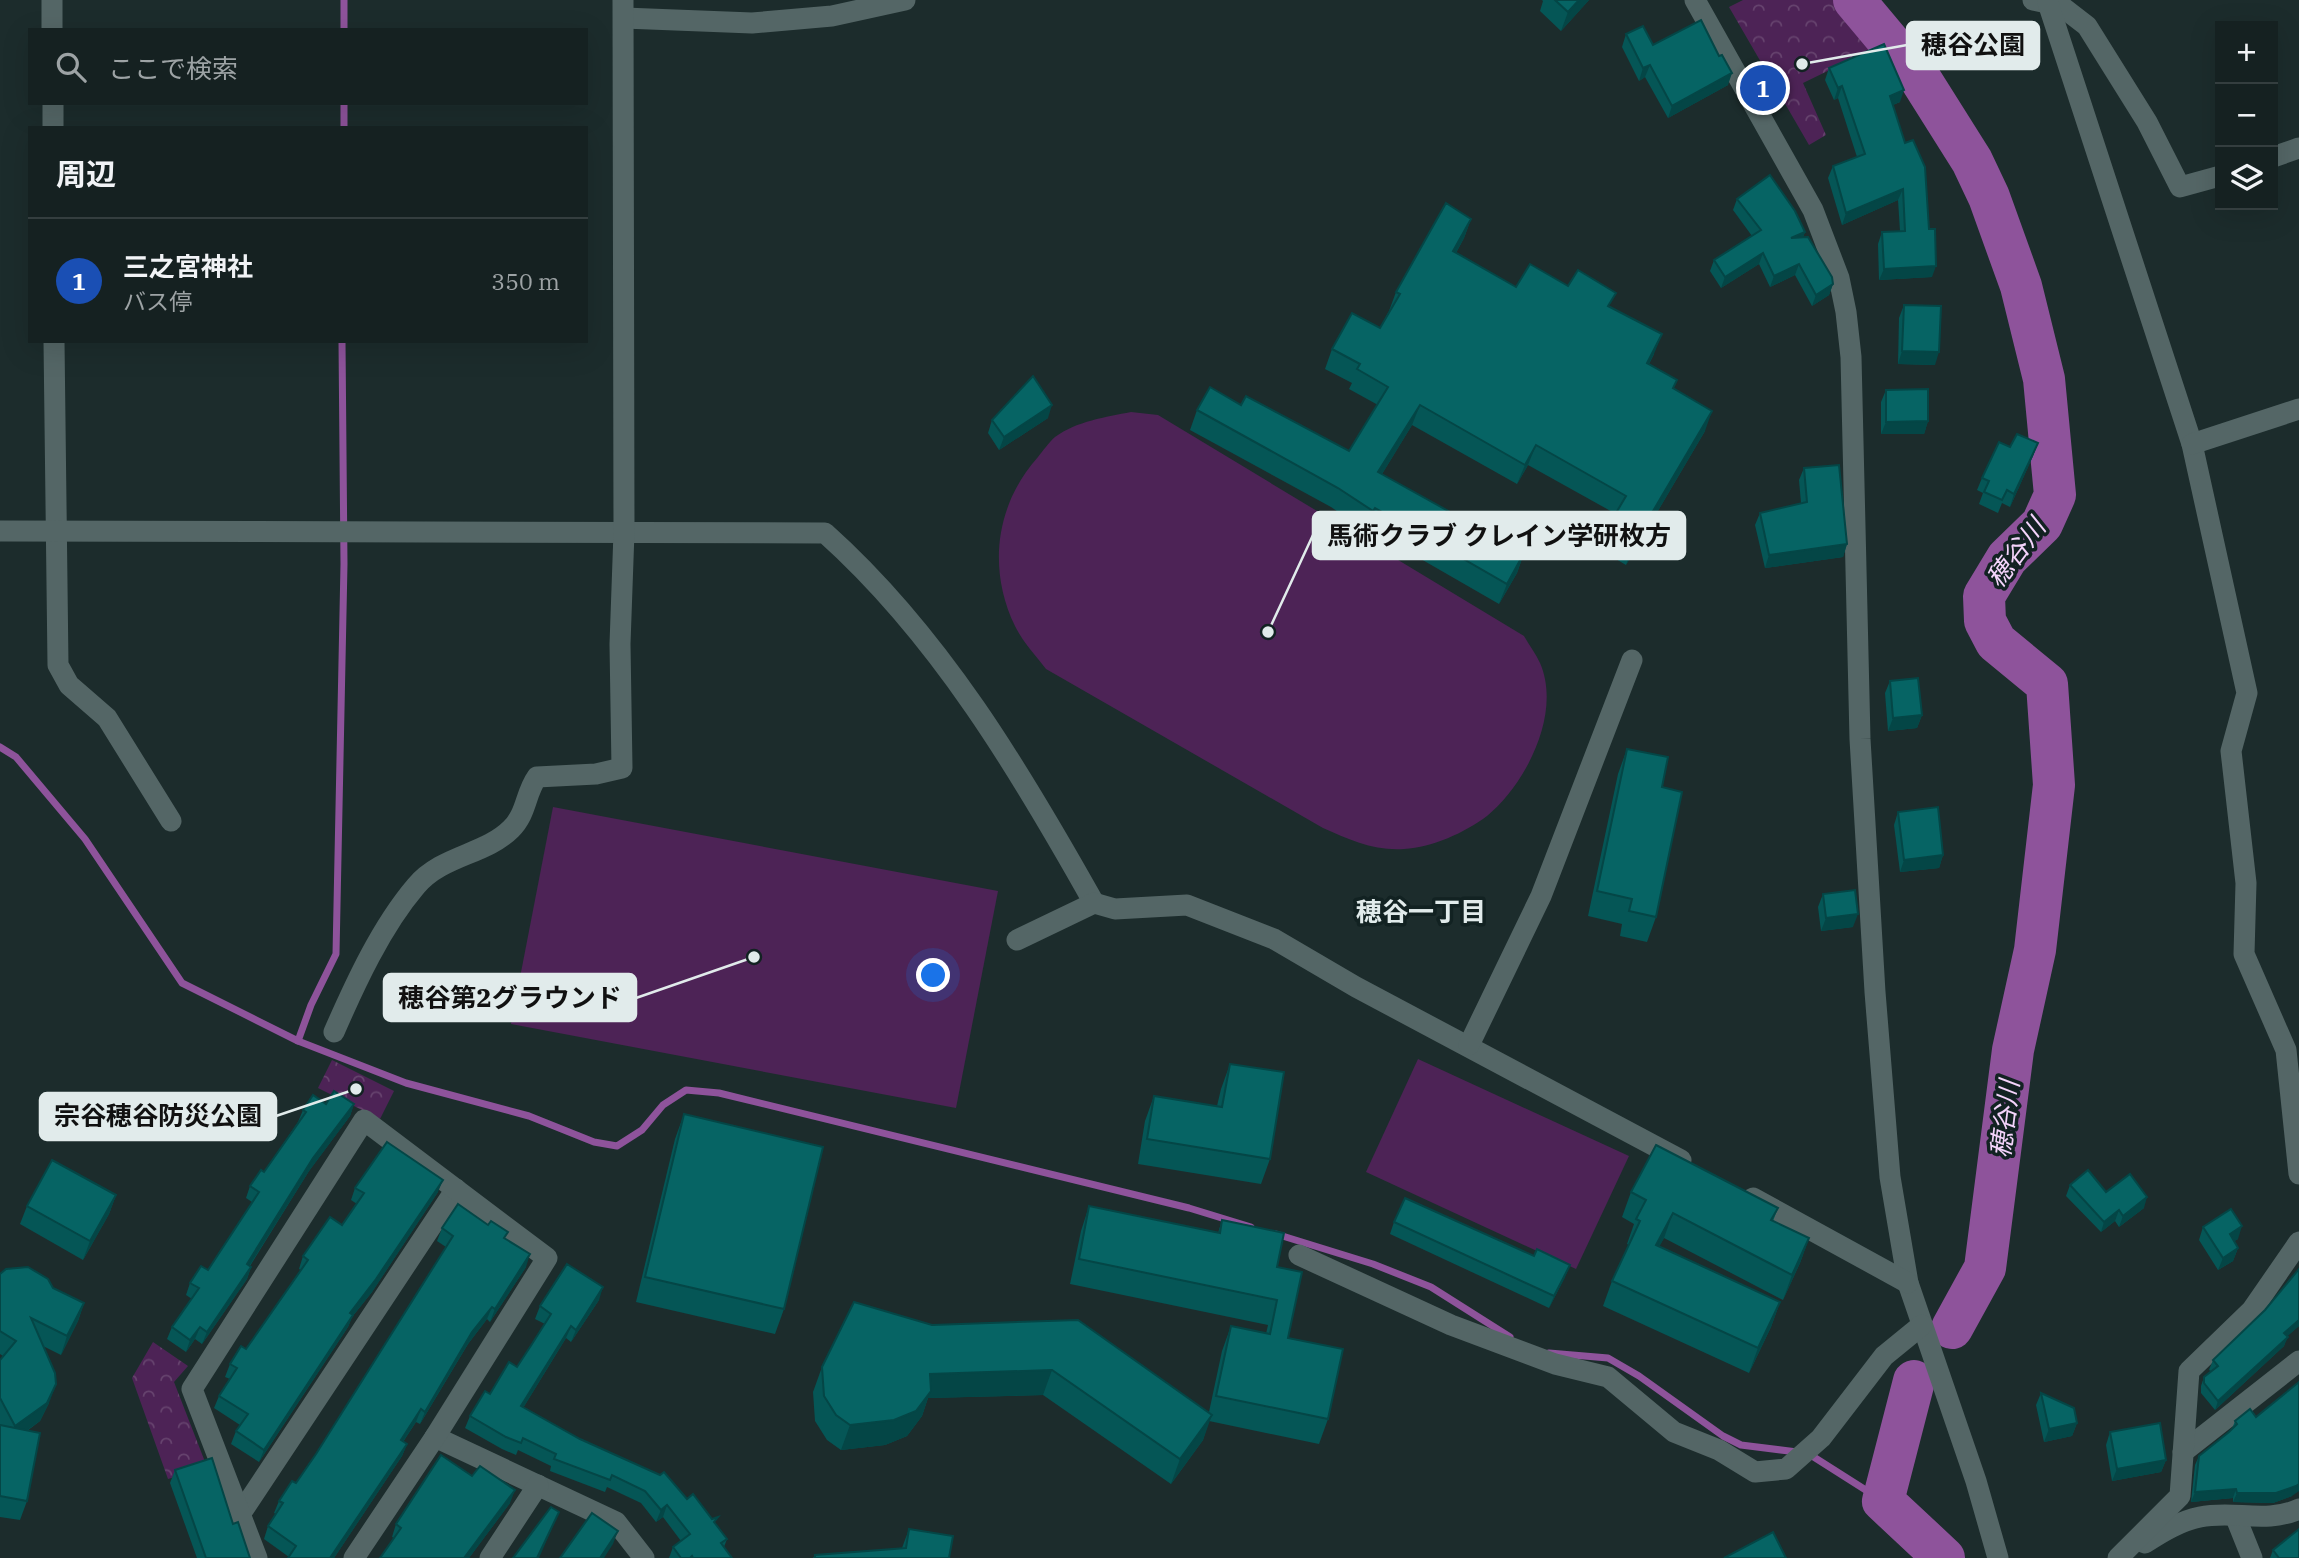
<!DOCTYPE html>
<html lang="ja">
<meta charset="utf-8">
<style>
body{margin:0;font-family:"IBM Plex Serif","Noto Sans JP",serif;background:#1e292a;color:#f1f3f6}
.controls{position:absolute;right:21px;top:21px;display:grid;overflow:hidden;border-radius:0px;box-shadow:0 7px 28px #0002}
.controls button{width:63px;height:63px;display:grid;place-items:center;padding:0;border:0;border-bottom:2px solid #343e3f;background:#152121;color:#f1f3f6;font:35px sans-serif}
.you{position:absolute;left:934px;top:976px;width:24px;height:24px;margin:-18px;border:5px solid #fff;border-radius:50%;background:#1a73e8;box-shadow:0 0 0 10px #1a73e833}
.badge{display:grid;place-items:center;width:46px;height:46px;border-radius:50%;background:#e98dfe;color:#fff;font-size:23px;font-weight:700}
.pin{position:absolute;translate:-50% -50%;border:4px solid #fff;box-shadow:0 2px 7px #0006}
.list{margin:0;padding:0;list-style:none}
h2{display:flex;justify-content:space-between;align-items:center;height:91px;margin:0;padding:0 28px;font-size:30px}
h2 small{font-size:23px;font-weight:400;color:#9da3a5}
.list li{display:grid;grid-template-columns:46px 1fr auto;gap:21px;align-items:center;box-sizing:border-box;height:126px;padding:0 28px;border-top:2px solid #343e3f}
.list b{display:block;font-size:26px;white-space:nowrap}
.list p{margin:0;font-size:23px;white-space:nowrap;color:#9da3a5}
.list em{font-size:23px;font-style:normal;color:#9da3a5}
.icon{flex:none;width:38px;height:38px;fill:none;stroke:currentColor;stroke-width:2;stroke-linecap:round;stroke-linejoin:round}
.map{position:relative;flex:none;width:2299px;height:1558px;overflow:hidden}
.search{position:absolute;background:#152121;box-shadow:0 7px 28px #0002;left:28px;top:28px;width:560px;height:77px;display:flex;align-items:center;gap:18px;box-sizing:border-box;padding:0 24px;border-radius:0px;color:#9da3a5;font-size:26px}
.panel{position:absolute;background:#152121;box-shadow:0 7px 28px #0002;left:28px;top:126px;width:560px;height:217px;border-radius:0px}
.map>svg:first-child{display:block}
</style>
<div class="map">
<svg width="2299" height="1558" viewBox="0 0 2299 1558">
<defs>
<pattern id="forest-crowns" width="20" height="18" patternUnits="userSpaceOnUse" patternTransform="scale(1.75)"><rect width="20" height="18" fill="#4d2356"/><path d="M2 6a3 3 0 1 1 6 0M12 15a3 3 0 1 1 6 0" fill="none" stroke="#66436e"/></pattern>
</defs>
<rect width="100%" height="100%" fill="#1c2c2c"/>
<g fill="#4d2356">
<path d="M1131 412 1158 415 1524 636C1529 645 1536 654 1540 663 1562 713 1526 784 1487 816 1464 833 1433 847 1404 849 1374 851 1350 840 1323 828L1046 669C1036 656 1022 641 1015 626 987 568 996 504 1038 457 1043 451 1049 442 1055 437 1077 421 1106 417 1131 412Z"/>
<polygon points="553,807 998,891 956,1108 511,1024"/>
<polygon points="1418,1059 1629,1156 1576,1269 1366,1172"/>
</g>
<g fill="url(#forest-crowns)">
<polygon points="1743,0 1862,0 1881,45 1803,83 1826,135 1809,145 1729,7"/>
<polygon points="332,1060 394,1091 380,1119 318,1088"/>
<polygon points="153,1342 188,1366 174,1382 207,1467 168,1479 132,1378"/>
</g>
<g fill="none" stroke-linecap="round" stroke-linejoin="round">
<g stroke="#8e539b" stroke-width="7">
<polyline points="344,30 344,0"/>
<polyline points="344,128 344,103"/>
<polyline points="0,747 16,757 85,839 182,983 298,1041 406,1083 529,1116 594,1142 617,1146 642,1130 663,1105 686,1090 719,1093 1189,1208 1251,1227"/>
<polyline points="298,1041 311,1005 336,954 344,564 342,341"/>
<polyline points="1276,1234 1373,1264 1431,1287 1510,1337"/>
<polyline points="1549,1353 1608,1358 1639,1376 1723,1436 1741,1445 1797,1452"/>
<polyline points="1809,1454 1883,1501"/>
</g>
<g stroke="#8e539b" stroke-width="42">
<polyline points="1854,0 1921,80 1972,161 1989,197 2021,286 2044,379 2055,495 2042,524 2007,558 1984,596 1985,621 1996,642 2047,684 2054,785 2035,950 2013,1050 1985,1268 1952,1328"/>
<polyline points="1914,1381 1883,1501 1944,1558"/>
</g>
<g stroke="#546666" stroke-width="21">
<polyline points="52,0 52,30"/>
<polyline points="1695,0 1813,210 1839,278 1846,312 1851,357 1860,739 1875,992 1890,1177 1908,1283 1976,1481 1998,1558"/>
<polyline points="2033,0 2061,6 2087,26 2147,122 2180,187 2220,176"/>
<polyline points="2048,3 2192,444 2247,693 2231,751 2246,883 2244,954 2286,1050 2299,1174"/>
<polyline points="624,18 752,23 832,16 905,0"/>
<polyline points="53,103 53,128"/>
<polyline points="2273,157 2299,148"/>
<polyline points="54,341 58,665 69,685 107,718 171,821"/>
<polyline points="2192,444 2299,409"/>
<path d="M0 531 825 533C939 635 1020 771 1094 903"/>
<polyline points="1017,940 1094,903 1115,909 1187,905 1274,939 1356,987 1681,1160"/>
<path d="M334 1032C355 984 381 927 416 886 442 855 485 855 511 829 527 813 525 794 537 777L596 774 622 768 620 644 624 532 623 0"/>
<polyline points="1469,1045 1541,896 1632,660"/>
<polyline points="1753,1198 1908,1283"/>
<polyline points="1299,1255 1451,1325 1555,1364 1608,1377 1674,1432 1719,1450 1755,1472 1786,1469 1821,1438 1884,1356 1922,1325"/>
<polyline points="435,1437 616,1522 644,1558"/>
<polyline points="2183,1452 2299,1361"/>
<polyline points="241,1513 456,1189"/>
<polyline points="2236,1518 2252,1558"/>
<path d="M2145 1543C2162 1532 2180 1521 2200 1517 2234 1510 2266 1524 2299 1509"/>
<polyline points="257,1558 192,1389 364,1120 547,1258 435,1437 354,1558"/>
<polyline points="490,1558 538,1485"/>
<polyline points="2118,1558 2180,1496 2189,1371 2252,1310 2299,1242"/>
</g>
</g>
<g fill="#055656">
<polygon points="1542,0 1589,0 1561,31 1540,11 1543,1"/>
<polygon points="1626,34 1653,45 1728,85 1668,118 1645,77 1639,81 1622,47"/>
<polygon points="1829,68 1900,102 1893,105 1932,277 1879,280 1878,244 1882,232 1900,231 1898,200 1842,225 1828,178 1833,166 1857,157 1838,98 1834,100 1825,80"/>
<polygon points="1737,199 1805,232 1803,237 1833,284 1829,295 1812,306 1795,275 1770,287 1759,264 1721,288 1710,271 1714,260 1752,236 1733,210"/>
<polygon points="1471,219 1464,238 1456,253 1516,287 1568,286 1611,307 1654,354 1649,364 1674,389 1705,431 1626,565 1599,549 1606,530 1616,514 1528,465 1517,484 1412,425 1382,474 1524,553 1517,573 1499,604 1367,528 1366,531 1331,507 1190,430 1197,410 1241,405 1349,451 1378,405 1349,389 1352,383 1325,369 1332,349 1380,328 1389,311 1396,292"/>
<polygon points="1904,305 1935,365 1898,364 1899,318"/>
<polygon points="1886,390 1928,421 1924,434 1881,434 1881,402"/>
<polygon points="1048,418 999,450 988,433 992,420"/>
<polygon points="2038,443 2033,456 2010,507 2002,503 1998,513 1979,504 1983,493 1977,490 1982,478 2010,447"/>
<polygon points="1804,468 1847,544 1843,557 1765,568 1755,525 1760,513 1801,503 1799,480"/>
<polygon points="1890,681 1922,715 1917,728 1888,731 1885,693"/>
<polygon points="1627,749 1662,787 1656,917 1647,942 1620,936 1622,924 1588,916 1618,774"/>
<polygon points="1898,812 1943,855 1939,868 1900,872 1894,825"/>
<polygon points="1823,894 1853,927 1821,931 1818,907"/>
<polygon points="1230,1064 1270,1159 1261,1184 1138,1164 1145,1121 1154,1096 1217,1106 1221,1089"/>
<polygon points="326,1104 354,1104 350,1116 309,1171 250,1266 251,1267 247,1279 202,1344 195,1339 186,1352 167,1339 172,1327 192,1299 186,1295 190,1283 208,1270 252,1202 246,1198 250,1186 264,1172 298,1122 303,1110"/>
<polygon points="684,1114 784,1309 775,1334 636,1302 675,1139"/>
<polygon points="2070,1185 2106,1192 2144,1208 2119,1227 2115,1221 2101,1232 2066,1196"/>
<polygon points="355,1188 438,1192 372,1292 352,1317 348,1327 259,1462 231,1444 236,1431 240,1425 214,1408 219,1396 230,1379 225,1377 230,1364 246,1349 301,1270 299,1269 303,1256 342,1225 357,1204 351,1200"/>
<polygon points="1631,1192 1778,1208 1773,1221 1809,1238 1800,1263 1783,1300 1664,1238 1659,1246 1780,1302 1771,1327 1749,1373 1603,1306 1612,1281 1629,1245 1627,1244 1634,1224 1622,1217"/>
<polygon points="116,1195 109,1214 83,1260 20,1224 27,1206"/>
<polygon points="1089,1206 1218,1233 1222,1220 1277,1267 1288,1338 1328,1419 1319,1444 1209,1421 1203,1440 1171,1484 1043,1395 928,1398 922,1416 907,1436 885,1445 841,1450 827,1440 815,1421 813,1392 822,1367 854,1302 1209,1412 1222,1351 1231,1326 1266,1334 1268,1325 1070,1284 1081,1231"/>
<polygon points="1394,1222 1534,1256 1565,1277 1549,1308 1390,1234"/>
<polygon points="2203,1227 2238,1239 2234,1241 2238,1248 2233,1261 2218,1270 2199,1240"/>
<polygon points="442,1228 506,1239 526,1267 490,1322 487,1319 468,1344 420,1424 416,1422 403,1442 407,1444 402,1456 334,1558 288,1558 289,1557 264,1539 268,1526 276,1514 274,1513 279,1501 296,1483 316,1454 446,1247 437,1241"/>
<polygon points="2299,1269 2299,1326 2287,1336 2284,1346 2215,1410 2201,1393 2201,1386 2204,1377 2211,1371 2209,1370 2213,1360 2265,1310"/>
<polygon points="0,1274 53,1288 84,1303 78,1321 61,1355 43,1346 49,1403 40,1421 27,1431 27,1501 20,1520 0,1517 0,1360 3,1356 0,1354"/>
<polygon points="599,1300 571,1342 566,1338 523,1408 687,1499 715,1523 727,1539 724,1547 732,1558 669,1558 673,1547 681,1541 663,1517 656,1522 641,1503 607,1487 605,1492 550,1471 551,1466 518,1450 516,1455 502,1449 465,1428 470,1416 490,1394 517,1367 545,1324 535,1319 540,1306"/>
<polygon points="2041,1393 2077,1423 2072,1436 2044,1442 2036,1405"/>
<polygon points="2256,1417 2292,1496 2273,1503 2233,1502 2233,1498 2191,1502 2195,1465 2199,1456 2232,1429 2235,1421"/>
<polygon points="2110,1432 2166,1460 2161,1472 2112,1481 2106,1445"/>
<polygon points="175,1470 233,1524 250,1558 197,1558 170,1483"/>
<polygon points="510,1503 469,1558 380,1558 394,1538 392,1537 396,1524"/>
<polygon points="909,1529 949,1558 813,1558 815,1555 902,1548"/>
<polygon points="2273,1550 2299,1558 2270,1558"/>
</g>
<g fill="#044646">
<polygon points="1579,0 1589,0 1561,31 1568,12"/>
<polygon points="1650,65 1645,77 1639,81 1643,68"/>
<polygon points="1732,73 1728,85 1668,118 1672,106"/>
<polygon points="1842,86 1838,98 1834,100 1838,88"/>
<polygon points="1904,90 1900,102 1885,108 1890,96"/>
<polygon points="1903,189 1898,200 1842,225 1846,213"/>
<polygon points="1471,219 1464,238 1446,271 1453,251"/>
<polygon points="1805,232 1801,243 1791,238"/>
<polygon points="1763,253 1759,264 1721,288 1725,277"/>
<polygon points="1799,264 1795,275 1770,287 1774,276"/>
<polygon points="1936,266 1932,277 1879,280 1884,269"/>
<polygon points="1833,284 1829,295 1812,306 1816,295"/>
<polygon points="1662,334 1654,354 1640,382 1647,363"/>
<polygon points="1902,351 1939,352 1935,365 1898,364"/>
<polygon points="1052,405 1048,418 999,450 1004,437"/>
<polygon points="1420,405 1412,425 1371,492 1378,472"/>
<polygon points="1712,411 1705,431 1626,565 1633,545"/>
<polygon points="1928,421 1924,434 1881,434 1886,422"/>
<polygon points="2038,443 2033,456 2010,507 2014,494"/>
<polygon points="1536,445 1528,465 1517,484 1525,465"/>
<polygon points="1847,544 1843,557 1765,568 1769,555"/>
<polygon points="1524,553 1517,573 1499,604 1507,584"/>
<polygon points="1922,715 1917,728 1888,731 1893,718"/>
<polygon points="1943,855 1939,868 1900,872 1904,860"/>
<polygon points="1858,914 1853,927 1821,931 1826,918"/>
<polygon points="354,1104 350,1116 309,1171 243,1276 247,1264 313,1158"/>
<polygon points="443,1180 438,1192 372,1292 352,1317 348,1327 259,1462 264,1450 350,1313"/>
<polygon points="116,1195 109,1214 83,1260 90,1241"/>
<polygon points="2147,1197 2144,1208 2119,1227 2123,1216"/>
<polygon points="2119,1210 2115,1221 2101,1232 2104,1222"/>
<polygon points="1673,1213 1664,1238 1647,1270 1656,1245"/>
<polygon points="2242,1226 2238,1239 2225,1247 2230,1234"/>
<polygon points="1809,1238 1800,1263 1783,1300 1792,1275"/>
<polygon points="2238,1248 2233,1261 2218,1270 2223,1258"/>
<polygon points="530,1254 526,1267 490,1322 495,1309"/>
<polygon points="1570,1265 1565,1277 1549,1308 1554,1296"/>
<polygon points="251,1267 247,1279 202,1344 207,1332"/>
<polygon points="603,1287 599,1300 571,1342 576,1330"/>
<polygon points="1780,1302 1771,1327 1749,1373 1758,1348"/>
<polygon points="84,1303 78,1321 61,1355 67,1336"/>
<polygon points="492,1307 487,1319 468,1344 420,1424 425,1412 472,1332"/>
<polygon points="2299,1320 2299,1326 2281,1342 2284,1333"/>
<polygon points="571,1326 566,1338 517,1418 521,1406"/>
<polygon points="200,1327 195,1339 186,1352 190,1340"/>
<polygon points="2288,1337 2284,1346 2215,1410 2218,1401"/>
<polygon points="1052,1370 1043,1395 928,1398 922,1416 907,1436 885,1445 841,1450 850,1425 930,1374"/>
<polygon points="56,1384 49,1403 40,1421 8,1444 15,1426"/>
<polygon points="421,1409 416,1422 396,1452 401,1440"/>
<polygon points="1212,1415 1203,1440 1171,1484 1180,1459"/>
<polygon points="2077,1423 2072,1436 2044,1442 2049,1429"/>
<polygon points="407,1444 402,1456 334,1558 330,1558"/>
<polygon points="2166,1460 2161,1472 2112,1481 2117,1469"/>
<polygon points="2299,1484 2299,1491 2292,1496 2273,1503 2233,1502 2237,1493"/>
<polygon points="2236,1489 2233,1498 2191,1502 2195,1492"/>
<polygon points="515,1490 510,1503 469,1558 464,1558"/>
<polygon points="667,1505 663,1517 656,1522 661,1510"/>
<polygon points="559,1512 539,1558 537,1558"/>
<polygon points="618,1531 613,1544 604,1558 600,1558"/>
</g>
<g fill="#066464" stroke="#044646" stroke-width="2">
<polygon points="1555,0 1579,0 1568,12"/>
<polygon points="1701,20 1719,56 1722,55 1732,73 1672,106 1650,65 1643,68 1626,34 1643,26 1653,45"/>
<polygon points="1884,44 1904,90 1890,96 1905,143 1913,140 1925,167 1929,229 1935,229 1936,266 1884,269 1882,232 1905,231 1903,189 1846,213 1833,166 1865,154 1842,86 1838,88 1829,68"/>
<polygon points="1770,175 1795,211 1805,232 1791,238 1808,237 1832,277 1833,284 1816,295 1799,264 1774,276 1763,253 1725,277 1714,260 1761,230 1737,199"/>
<polygon points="1446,203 1471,219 1453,251 1516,287 1530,264 1568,286 1578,270 1616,293 1608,306 1662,334 1647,363 1677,380 1673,388 1712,411 1633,545 1606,530 1626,496 1536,445 1525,465 1420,405 1378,472 1524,553 1507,584 1375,508 1373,511 1338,488 1197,410 1210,387 1241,405 1246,396 1349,451 1388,387 1357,369 1360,364 1332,349 1352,313 1380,328 1400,294 1396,292"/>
<polygon points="1904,305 1941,306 1939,352 1902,351"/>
<polygon points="1033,376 1052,405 1004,437 992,420"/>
<polygon points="1928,389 1928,421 1886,422 1886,390"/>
<polygon points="2017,434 2038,443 2014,494 2007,490 2002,500 1984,492 1989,481 1982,478 1999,442 2010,447"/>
<polygon points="1839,465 1847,544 1769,555 1760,513 1807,502 1804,468"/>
<polygon points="1918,678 1922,715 1893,718 1890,681"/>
<polygon points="1627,749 1668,757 1662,787 1682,792 1656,917 1629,911 1632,899 1597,891"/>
<polygon points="1938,807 1943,855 1904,860 1898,812"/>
<polygon points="1855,890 1858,914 1826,918 1823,894"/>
<polygon points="1230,1064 1284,1072 1270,1159 1147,1139 1154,1096 1222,1107"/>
<polygon points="334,1091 354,1104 313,1158 247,1264 251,1267 207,1332 200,1327 190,1340 172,1327 199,1288 190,1283 201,1266 208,1270 259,1192 250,1186 261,1170 264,1172 306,1112 303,1110 313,1095 326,1104"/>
<polygon points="684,1114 823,1147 784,1309 645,1277"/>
<polygon points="387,1142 443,1180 376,1279 350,1313 353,1315 264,1450 236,1431 248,1414 219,1396 237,1368 230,1364 241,1346 246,1349 308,1260 303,1256 330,1217 342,1225 364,1193 355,1188"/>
<polygon points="1656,1145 1778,1208 1771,1220 1809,1238 1792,1275 1673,1213 1656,1245 1780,1302 1758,1348 1612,1281 1640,1221 1636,1219 1646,1200 1631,1192"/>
<polygon points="52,1160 116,1195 90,1241 27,1206"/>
<polygon points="2088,1170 2106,1192 2130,1174 2147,1197 2123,1216 2119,1210 2104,1222 2070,1185"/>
<polygon points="1405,1198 1534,1256 1537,1249 1570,1265 1554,1296 1394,1222"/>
<polygon points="458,1204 488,1225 491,1221 508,1232 504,1238 530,1254 495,1309 492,1307 472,1332 425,1412 421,1409 401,1440 407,1444 330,1558 288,1558 296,1546 268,1526 283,1503 279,1501 292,1481 296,1483 316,1454 453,1236 442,1228"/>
<polygon points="1089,1206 1220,1233 1222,1220 1284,1233 1277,1267 1302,1272 1288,1338 1343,1349 1328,1419 1216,1396 1231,1326 1270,1334 1277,1300 1079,1259"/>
<polygon points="2231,1209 2242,1226 2230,1234 2238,1248 2223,1258 2203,1227"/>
<polygon points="567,1264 603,1287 576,1330 571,1326 521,1406 580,1439 660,1475 664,1472 687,1499 693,1494 712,1519 718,1517 714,1522 727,1539 721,1543 732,1558 693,1558 692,1556 690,1558 681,1558 673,1547 690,1534 667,1505 661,1510 645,1491 612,1475 610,1480 554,1459 556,1454 523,1438 521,1443 506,1437 470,1416 485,1391 490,1394 509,1362 517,1367 532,1344 551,1314 540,1306"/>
<polygon points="28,1267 48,1279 53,1288 84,1303 67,1336 31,1318 55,1373 56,1384 47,1403 15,1426 0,1398 0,1360 16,1341 0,1331 0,1274 6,1269"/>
<polygon points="2299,1269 2299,1320 2284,1333 2288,1337 2218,1401 2204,1383 2204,1377 2218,1366 2213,1360 2265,1310"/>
<polygon points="854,1302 932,1325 1078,1320 1212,1415 1180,1459 1052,1370 930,1374 931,1391 916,1411 894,1420 850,1425 836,1415 824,1396 822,1367"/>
<polygon points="2299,1382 2299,1484 2296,1486 2276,1493 2237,1493 2236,1489 2195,1492 2199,1456 2229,1432 2237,1424 2235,1421 2250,1409 2256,1417"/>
<polygon points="2041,1393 2074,1408 2077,1423 2049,1429"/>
<polygon points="2160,1423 2166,1460 2117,1469 2110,1432"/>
<polygon points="0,1425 40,1433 27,1501 0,1496"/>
<polygon points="441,1455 472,1476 480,1466 515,1490 464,1558 380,1558 401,1528 396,1524"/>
<polygon points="212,1458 233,1524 238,1522 250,1558 206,1558 175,1470"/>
<polygon points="551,1507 559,1512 537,1558 513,1558"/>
<polygon points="592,1513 618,1531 600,1558 560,1558"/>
<polygon points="909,1529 953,1536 949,1558 815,1558 815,1555 906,1548"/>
<polygon points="2299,1529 2299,1558 2279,1558 2273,1550"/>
<polygon points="1773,1532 1786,1558 1724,1558"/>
</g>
<g text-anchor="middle" stroke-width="7" stroke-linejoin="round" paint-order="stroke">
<g font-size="26" font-style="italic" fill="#f4d4fb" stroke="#122222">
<text transform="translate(2016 553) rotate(-53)" y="9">穂谷川</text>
<text transform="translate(2005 1119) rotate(-83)" y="9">穂谷川</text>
</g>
<g font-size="26" font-weight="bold" fill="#e1ebeb" stroke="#122222">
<text x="1421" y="921">穂谷一丁目</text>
</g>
</g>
<path fill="none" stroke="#e1ebeb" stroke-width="2.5" d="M1802 64L1907 45M1268 632L1313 535M754 957L636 998M356 1089L276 1116"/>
<g fill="#e1ebeb" stroke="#122222" stroke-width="2.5">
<circle cx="1802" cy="64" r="7"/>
<circle cx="1268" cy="632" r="7"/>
<circle cx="754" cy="957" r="7"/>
<circle cx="356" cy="1089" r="7"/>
</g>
<g fill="#e1ebeb" stroke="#e1ebeb" stroke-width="2.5">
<rect x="1907" y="22" width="132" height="47" rx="7"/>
<rect x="1313" y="512" width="372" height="47" rx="7"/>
<rect x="384" y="974" width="252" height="47" rx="7"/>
<rect x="40" y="1093" width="236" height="47" rx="7"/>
</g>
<g font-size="26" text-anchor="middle" font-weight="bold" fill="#111">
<text x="1973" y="54">穂谷公園</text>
<text x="1499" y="545">馬術クラブ クレイン学研枚方</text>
<text x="510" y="1007">穂谷第2グラウンド</text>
<text x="158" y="1125">宗谷穂谷防災公園</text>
</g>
</svg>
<div class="controls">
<button>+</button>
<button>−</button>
<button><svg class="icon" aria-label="layers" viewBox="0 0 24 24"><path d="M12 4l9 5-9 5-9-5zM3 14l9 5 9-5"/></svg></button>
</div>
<div class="you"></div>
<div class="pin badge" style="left:1763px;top:88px;background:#1a4fb4">1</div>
<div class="search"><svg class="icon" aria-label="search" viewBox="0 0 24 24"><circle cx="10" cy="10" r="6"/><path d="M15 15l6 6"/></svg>ここで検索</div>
<section class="panel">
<h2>周辺<small></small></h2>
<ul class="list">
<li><span class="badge" style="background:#1a4fb4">1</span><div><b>三之宮神社</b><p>バス停</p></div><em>350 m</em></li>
</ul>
</section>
</div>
